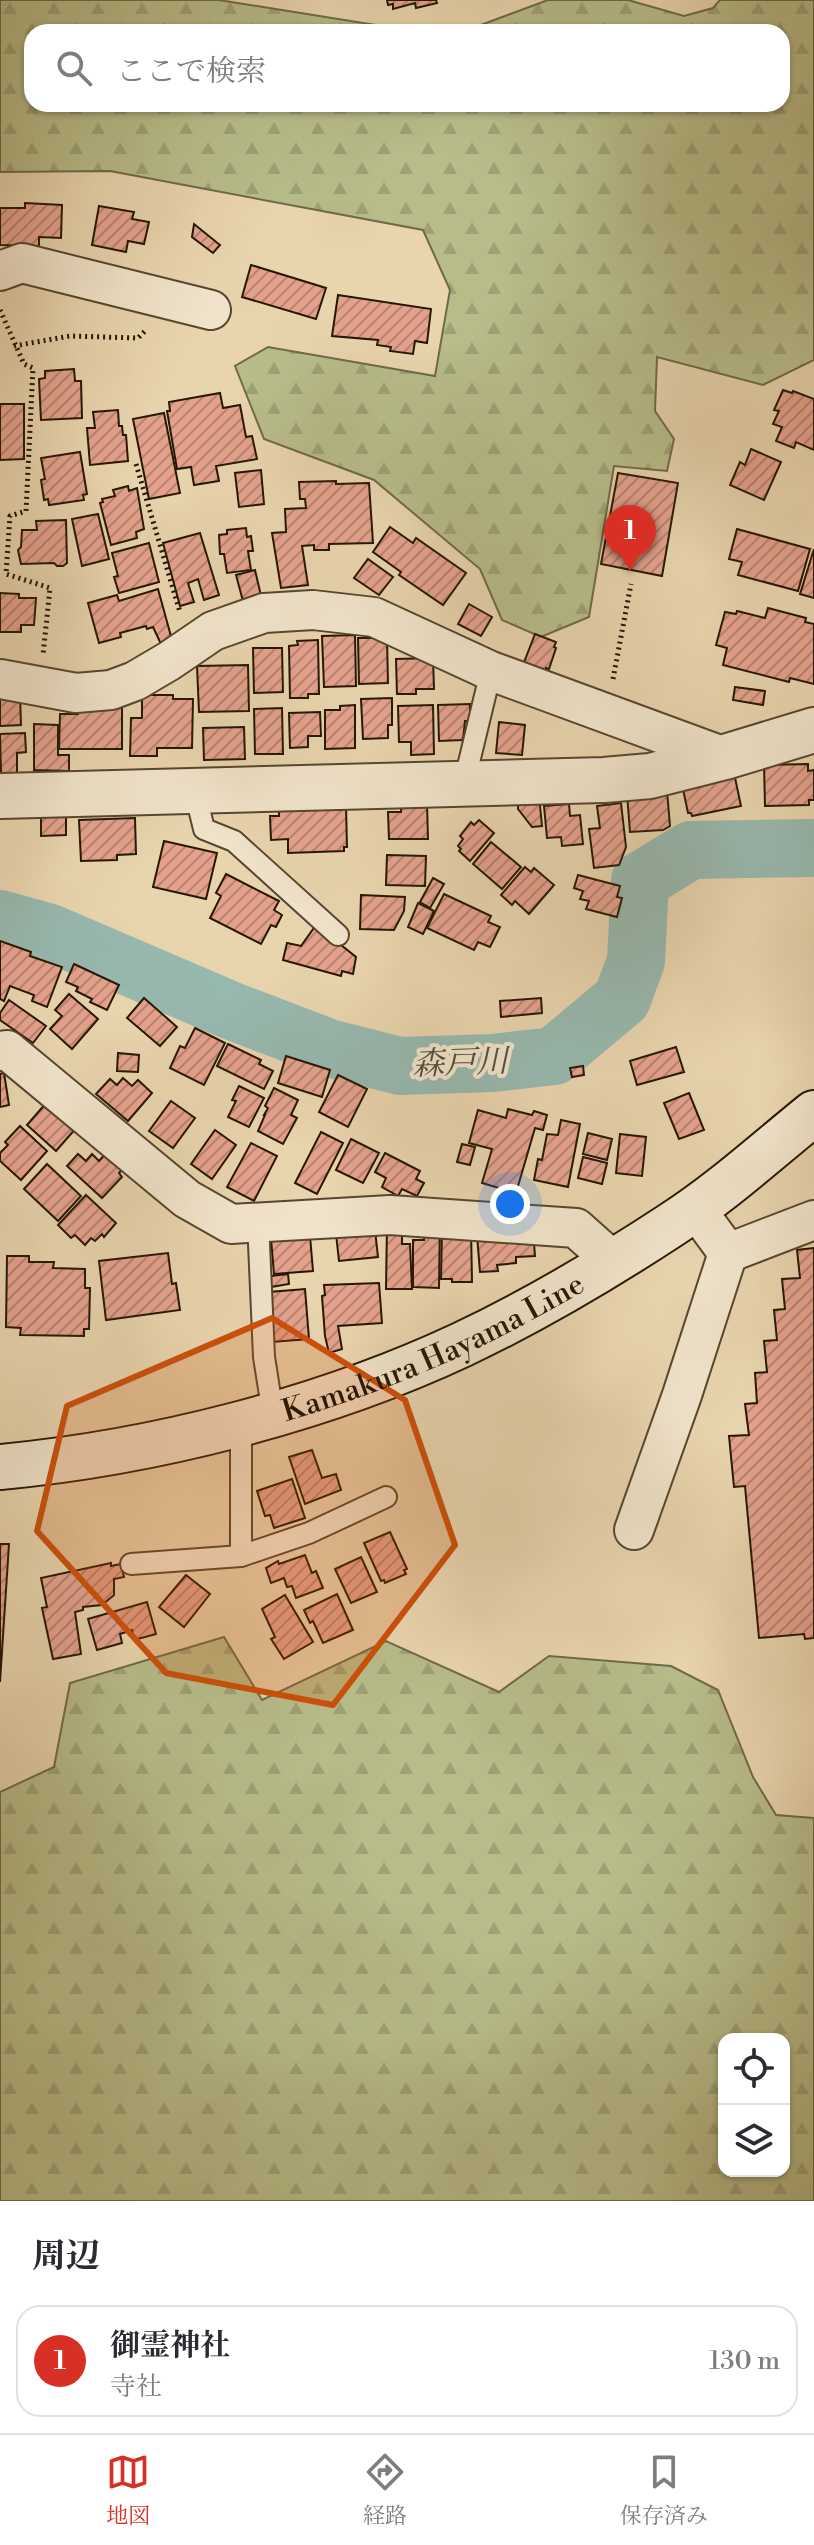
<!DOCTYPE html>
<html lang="ja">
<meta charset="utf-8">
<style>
body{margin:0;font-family:"Libre Bodoni","Noto Serif JP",serif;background:#f7f7f7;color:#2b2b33}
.controls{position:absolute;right:24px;bottom:24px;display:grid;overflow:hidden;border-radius:16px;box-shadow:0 2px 6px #0004}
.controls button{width:72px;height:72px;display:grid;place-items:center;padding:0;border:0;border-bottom:2px solid #e1e1e2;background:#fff;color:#2b2b33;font:40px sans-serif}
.you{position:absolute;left:510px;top:1204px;width:28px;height:28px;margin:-20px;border:6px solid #fff;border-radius:50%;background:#1a73e8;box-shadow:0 0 0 12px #1a73e833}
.badge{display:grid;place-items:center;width:52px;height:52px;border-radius:50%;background:#d93025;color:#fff;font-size:26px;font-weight:700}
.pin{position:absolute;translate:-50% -66px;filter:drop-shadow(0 2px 4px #0008)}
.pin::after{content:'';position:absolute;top:42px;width:28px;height:24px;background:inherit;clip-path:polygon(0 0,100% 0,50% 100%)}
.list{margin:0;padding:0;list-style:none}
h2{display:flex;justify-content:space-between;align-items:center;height:104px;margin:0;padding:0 32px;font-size:34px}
h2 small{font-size:26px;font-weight:400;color:#7c7c81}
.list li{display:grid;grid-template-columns:52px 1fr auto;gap:24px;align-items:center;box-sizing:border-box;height:112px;margin:0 16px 16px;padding:0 16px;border:2px solid #e1e1e2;border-radius:24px}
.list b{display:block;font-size:30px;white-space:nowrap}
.list p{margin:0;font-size:26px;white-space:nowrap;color:#7c7c81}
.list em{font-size:26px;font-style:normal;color:#7c7c81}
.icon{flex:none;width:44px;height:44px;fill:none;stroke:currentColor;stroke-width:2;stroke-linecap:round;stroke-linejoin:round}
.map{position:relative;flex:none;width:814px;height:2201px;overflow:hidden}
.search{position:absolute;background:#fff;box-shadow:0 2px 6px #0004;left:24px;right:24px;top:24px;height:88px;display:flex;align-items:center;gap:20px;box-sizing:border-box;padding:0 28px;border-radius:24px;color:#7c7c81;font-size:30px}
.sheet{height:232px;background:#fff}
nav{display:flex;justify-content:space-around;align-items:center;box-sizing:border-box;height:112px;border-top:2px solid #e1e1e2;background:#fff;font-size:22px;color:#7c7c81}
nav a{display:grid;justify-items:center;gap:4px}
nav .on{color:#d93025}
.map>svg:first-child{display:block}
</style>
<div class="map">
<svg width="814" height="2201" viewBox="0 0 814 2201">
<defs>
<pattern id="forest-firs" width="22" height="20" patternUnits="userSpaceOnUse" patternTransform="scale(2)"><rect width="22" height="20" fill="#b7bc89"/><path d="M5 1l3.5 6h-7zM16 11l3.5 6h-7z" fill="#9da175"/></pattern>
<pattern id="building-hatch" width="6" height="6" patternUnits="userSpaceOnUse" patternTransform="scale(2)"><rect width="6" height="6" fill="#e4a28d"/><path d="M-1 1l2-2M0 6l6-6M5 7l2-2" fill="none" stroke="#b98371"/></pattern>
</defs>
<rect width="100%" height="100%" fill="#e8d4ad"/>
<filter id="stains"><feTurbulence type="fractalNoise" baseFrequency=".0025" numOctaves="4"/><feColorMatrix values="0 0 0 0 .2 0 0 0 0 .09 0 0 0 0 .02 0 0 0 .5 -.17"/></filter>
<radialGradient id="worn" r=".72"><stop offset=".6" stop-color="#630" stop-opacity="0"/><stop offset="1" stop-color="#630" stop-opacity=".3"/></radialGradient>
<g fill="url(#forest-firs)" stroke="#6f6a47" stroke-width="2" fill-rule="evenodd">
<polygon points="0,0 219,0 419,32 32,32 32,104 782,104 782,32 462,32 548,0 628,0 684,16 713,8 720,0 814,0 814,360 763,385 657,357 655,411 674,439 667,471 614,466 589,617 541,637 502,620 480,569 374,480 264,439 235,366 268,347 435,376 450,290 423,230 110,171 0,172"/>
<path d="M224 1637 262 1700 386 1641 499 1692 549 1656 671 1666 718 1690 753 1777 776 1815 814 1818V2201H0V1792L54 1767 70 1683ZM724 2039H784V2171H724Z"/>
</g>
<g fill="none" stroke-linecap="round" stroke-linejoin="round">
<polyline stroke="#97b8ae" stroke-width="58" points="0,919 50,933 232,1011 329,1048 400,1066 493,1063 554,1056 622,999 636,961 640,881 691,850 814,848"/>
</g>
<g fill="url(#building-hatch)" stroke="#271705" stroke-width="2">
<polygon points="387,0 436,0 437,3 416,8 415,3 393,9 393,4 388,5"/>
<polygon points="25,203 62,205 61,238 39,237 39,246 0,245 0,208 25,208"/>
<polygon points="99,206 134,212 132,219 149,222 144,244 128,241 126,252 92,245"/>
<polygon points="194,224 220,245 213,253 192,237"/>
<polygon points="251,265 326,288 316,319 242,297"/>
<polygon points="338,295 431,309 427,343 415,341 413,354 390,351 391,347 377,345 378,340 332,336"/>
<polygon points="74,369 75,381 81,381 82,418 41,420 39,379 45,378 45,371"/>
<polygon points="783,390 792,393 793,391 814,399 814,450 796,442 794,448 776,441 782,427 773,424 779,411 774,410"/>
<polygon points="220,393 223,408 240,405 246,437 252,436 257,459 216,466 219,481 194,485 191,467 177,469 167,411 170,411 169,402"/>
<polygon points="0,404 24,404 24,459 0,460"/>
<polygon points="118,410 119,426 122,426 123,435 126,435 128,461 90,465 87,428 95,428 93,412"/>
<polygon points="164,413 180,493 149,499 133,419"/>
<polygon points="751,449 781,462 764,500 730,485 740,462 745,465"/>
<polygon points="80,452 87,494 83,495 84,500 49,505 48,499 44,500 41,480 45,479 41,458"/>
<polygon points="261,470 264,504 239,507 235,473"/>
<polygon points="618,473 678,483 662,576 601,564"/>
<polygon points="336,481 336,484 369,483 373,543 329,544 329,550 314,550 314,545 302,546 308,585 281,588 272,533 286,532 285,509 306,508 305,499 300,499 299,482"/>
<polygon points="128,486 129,491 137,488 144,529 136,532 137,538 111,545 100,503 103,502 102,499 115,496 113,490"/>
<polygon points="98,514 109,559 82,566 72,519"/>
<polygon points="66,520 67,563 63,566 57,566 54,563 21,564 18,550 21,547 22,530 37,530 36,521"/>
<polygon points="390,527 413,543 416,538 466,573 443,605 399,575 401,572 373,552"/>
<polygon points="246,528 247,537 251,536 253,551 248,551 251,570 227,573 224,554 220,554 219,535 227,534 227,530"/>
<polygon points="737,529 810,549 798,591 738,575 742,562 729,559"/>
<polygon points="200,533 219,595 204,600 198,579 188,583 194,602 180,606 163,543"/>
<polygon points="149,543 159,582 119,593 114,577 118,576 112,553"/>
<polygon points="814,549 814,598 800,594"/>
<polygon points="368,559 393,577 379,595 354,578"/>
<polygon points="255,570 262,600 244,605 236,575"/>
<polygon points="158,589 172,640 161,644 153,627 147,629 146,626 120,633 121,637 99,643 88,603 117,595 119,601"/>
<polygon points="0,593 19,594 19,598 36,598 34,625 21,625 21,632 0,632"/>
<polygon points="469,604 492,617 481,636 458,624"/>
<polygon points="768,608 806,618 805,622 814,624 814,684 790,678 789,682 723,665 727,648 716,645 725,612 736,614 737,611 765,618"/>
<polygon points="535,634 556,642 554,647 556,648 549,669 546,668 544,673 523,665"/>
<polygon points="355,635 356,686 324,687 322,636"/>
<polygon points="358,638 387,638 388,683 359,684"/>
<polygon points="318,640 319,694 308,694 308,698 290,698 289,646 298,645 297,641"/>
<polygon points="253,648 282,648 283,692 254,693"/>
<polygon points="433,658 434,689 416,689 416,694 397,694 396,659"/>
<polygon points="248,665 249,711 199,712 197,666"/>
<polygon points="735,687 765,691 763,705 733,700"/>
<polygon points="0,691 20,695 21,725 0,726"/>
<polygon points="142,695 173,695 173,699 193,699 192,748 157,748 157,756 130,756 131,718 142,718"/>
<polygon points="392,698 392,725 388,725 388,738 363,739 361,699"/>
<polygon points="470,704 470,721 465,721 463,740 439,741 438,705"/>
<polygon points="78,705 122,706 122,749 59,749 60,714 78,714"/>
<polygon points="355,705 355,748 325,749 325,710 340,710 340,706"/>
<polygon points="433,705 434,754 411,755 411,742 399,742 398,706"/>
<polygon points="282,708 283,754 255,754 254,709"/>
<polygon points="320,712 321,736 308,736 308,747 290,748 289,713"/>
<polygon points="499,722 525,725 522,755 496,753"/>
<polygon points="34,724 58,725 58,755 69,755 69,771 34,770"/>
<polygon points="244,727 245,759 204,760 203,728"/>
<polygon points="25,733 26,752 17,753 17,774 1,774 0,734"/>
<polygon points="808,764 808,771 814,770 814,800 809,800 809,805 765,806 764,765"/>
<polygon points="734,773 741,806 692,816 691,813 688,813 682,784"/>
<polygon points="667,791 670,826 663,830 630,832 627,794"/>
<polygon points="539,796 542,826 532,827 518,809 518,798"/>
<polygon points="401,803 427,803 428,839 389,839 388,812 401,812"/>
<polygon points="621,803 626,847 619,865 594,868 589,829 600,828 597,806"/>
<polygon points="569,804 570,816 580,815 583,844 562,846 561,837 547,838 544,806"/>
<polygon points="346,806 347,847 344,847 344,851 288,853 288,839 271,840 270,816 279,816 279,808"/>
<polygon points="41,813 66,813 66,835 41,836"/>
<polygon points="135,818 136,854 117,855 117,860 81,861 79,820"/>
<polygon points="479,820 494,833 470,861 459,851 461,849 458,846 463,839 460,836 471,822 474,825"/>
<polygon points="164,841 217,853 206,899 153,887"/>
<polygon points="491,842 521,867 502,889 473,864"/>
<polygon points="387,855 426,856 425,886 386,885"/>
<polygon points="525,867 531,872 534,868 554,885 529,914 515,901 512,905 501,895"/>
<polygon points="226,874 279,901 274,910 282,915 276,927 271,925 261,944 210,918 221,896 216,893"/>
<polygon points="578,875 620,886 617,897 622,898 617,917 586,909 589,901 580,899 583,891 574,888"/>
<polygon points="433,878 444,884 430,908 420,902"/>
<polygon points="444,894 491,916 488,922 500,927 490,947 478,942 474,950 427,928"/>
<polygon points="361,895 405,897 404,911 394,930 360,929"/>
<polygon points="418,903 434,911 423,934 408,927"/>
<polygon points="316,925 356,957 353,974 342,971 341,976 283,960 287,943 301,946"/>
<polygon points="0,941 31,952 30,956 62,967 47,1007 32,1001 34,995 10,986 4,1001 0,999"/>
<polygon points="74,964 119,985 107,1010 90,1002 92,999 76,991 78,987 66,982"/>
<polygon points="69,994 98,1019 72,1049 50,1029 62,1016 55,1010"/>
<polygon points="144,998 177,1027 160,1046 127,1018"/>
<polygon points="541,998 542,1013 501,1017 500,1001"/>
<polygon points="9,1000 46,1026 33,1043 0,1020 0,1013"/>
<polygon points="195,1028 225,1043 204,1085 170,1068 180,1046 185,1048"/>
<polygon points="228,1044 261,1060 259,1064 273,1071 264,1089 217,1066"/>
<polygon points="676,1047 684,1072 637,1085 630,1061"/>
<polygon points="118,1053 139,1055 138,1072 117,1071"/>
<polygon points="286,1056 330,1070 322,1097 278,1083"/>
<polygon points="583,1066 584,1075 572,1077 570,1068"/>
<polygon points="4,1073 9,1105 0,1107 0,1074"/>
<polygon points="338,1075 367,1089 348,1127 319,1112"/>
<polygon points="123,1078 132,1086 138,1080 152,1093 128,1121 96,1094 110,1079 117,1085"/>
<polygon points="239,1086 264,1098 249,1127 228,1117 236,1101 232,1100"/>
<polygon points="274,1088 298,1100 291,1115 297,1118 283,1144 258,1131 265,1115 264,1115 268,1108 265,1106"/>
<polygon points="689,1093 704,1130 679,1139 664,1103"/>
<polygon points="171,1101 195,1118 173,1148 149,1131"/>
<polygon points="47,1102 77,1127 56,1151 27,1125"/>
<polygon points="508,1109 532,1115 534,1111 547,1115 543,1130 535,1128 516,1193 482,1183 492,1149 469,1143 478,1110 506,1118"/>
<polygon points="561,1120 580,1124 568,1187 534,1180 538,1159 542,1160 547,1134 558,1135"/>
<polygon points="20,1126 47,1151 21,1180 0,1161 0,1153 8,1145 5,1142"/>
<polygon points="215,1130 236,1145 212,1179 191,1164"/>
<polygon points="321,1132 343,1143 317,1194 295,1183"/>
<polygon points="588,1133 612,1139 607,1160 583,1154"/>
<polygon points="620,1134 646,1137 642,1176 616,1173"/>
<polygon points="351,1139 379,1153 363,1183 336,1170"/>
<polygon points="251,1143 277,1156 254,1201 227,1187"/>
<polygon points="462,1144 475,1147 470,1165 457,1162"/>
<polygon points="108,1151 125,1166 119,1173 122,1177 102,1198 67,1166 78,1154 86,1161 92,1154 99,1161"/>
<polygon points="385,1153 420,1171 416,1179 424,1183 417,1196 402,1189 398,1196 382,1187 386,1178 375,1172"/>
<polygon points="583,1157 607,1163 602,1184 578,1178"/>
<polygon points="47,1164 81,1196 58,1221 24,1189"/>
<polygon points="86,1195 116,1223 104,1237 102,1234 95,1241 91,1238 85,1245 75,1235 71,1238 58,1225"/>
<polygon points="424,1222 440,1223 439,1288 413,1287 413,1240 424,1240"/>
<polygon points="387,1224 402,1230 402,1244 410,1244 412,1289 386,1289"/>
<polygon points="442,1228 471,1228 472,1282 452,1282 452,1279 441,1279"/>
<polygon points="375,1230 378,1257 339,1261 336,1234"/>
<polygon points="533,1231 535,1256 516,1257 516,1263 497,1265 498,1271 480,1272 477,1235"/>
<polygon points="310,1236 313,1271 274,1274 271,1239"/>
<polygon points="814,1248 814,1638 805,1639 804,1634 759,1638 745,1486 734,1487 729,1436 749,1435 745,1404 757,1403 755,1373 767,1372 764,1341 777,1340 774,1310 785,1309 782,1279 800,1278 797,1250"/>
<polygon points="168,1253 172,1284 176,1283 180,1310 106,1320 99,1261"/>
<polygon points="7,1256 29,1256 29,1262 54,1262 53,1268 85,1269 85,1288 90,1288 89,1329 84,1329 84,1336 20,1335 21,1328 6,1327"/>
<polygon points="288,1274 289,1284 271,1287 271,1276"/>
<polygon points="379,1283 382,1323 338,1326 342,1349 329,1353 325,1336 322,1296 325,1295 324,1285"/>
<polygon points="305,1289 309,1339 272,1342 269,1292"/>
<polygon points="312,1450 322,1478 336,1474 341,1490 305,1504 289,1457"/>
<polygon points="292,1479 305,1518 274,1528 270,1515 265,1516 257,1491"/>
<polygon points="390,1532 407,1569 404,1570 406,1574 385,1583 384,1580 381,1581 364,1543"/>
<polygon points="0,1544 9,1544 0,1682"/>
<polygon points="305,1555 312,1573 316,1571 323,1588 296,1598 292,1586 287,1587 284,1578 271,1583 266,1568 278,1561 279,1564"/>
<polygon points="361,1557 377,1592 351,1603 335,1569"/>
<polygon points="111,1563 111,1566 121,1564 124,1577 114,1579 114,1595 102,1605 83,1607 83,1610 75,1612 81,1654 53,1659 42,1608 47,1607 41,1578"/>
<polygon points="186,1575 210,1594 184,1627 159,1607"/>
<polygon points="337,1594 353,1630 323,1643 313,1621 310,1623 304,1610"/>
<polygon points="285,1595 313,1642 284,1659 271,1639 275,1637 262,1609"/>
<polygon points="147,1602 156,1634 134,1640 132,1630 120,1634 122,1643 97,1650 88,1619"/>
</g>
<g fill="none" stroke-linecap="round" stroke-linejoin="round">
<g stroke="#57462f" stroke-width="24">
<g id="service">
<polyline points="464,783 491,671"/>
<polyline points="195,792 204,829 234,841 338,935"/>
<polyline points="258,1221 264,1357 273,1414"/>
<polyline points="241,1422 241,1556 309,1533 386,1497"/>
<polyline points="131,1564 241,1556"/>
</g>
</g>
<g stroke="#57462f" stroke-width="42">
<g id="minor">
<polyline points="0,271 22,263 211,310"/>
<polyline points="0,679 76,693 111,690 135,681 169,661 213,631 264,613 313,610 374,617 491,671 725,757"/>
<polyline points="0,1051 7,1050 187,1199 231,1224 390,1215 576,1228 613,1261"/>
<polyline points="728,1253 814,1220"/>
<polyline points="634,1530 682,1395 728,1253 695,1208"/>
</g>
</g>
<g stroke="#57462f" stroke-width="48">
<polyline id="tertiary" points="0,796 604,780 650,776 725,757 814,730"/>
</g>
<g stroke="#271705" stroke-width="48">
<g id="secondary">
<path id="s1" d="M0 1467C152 1453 322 1410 461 1345 533 1311 604 1269 671 1225 721 1193 767 1151 814 1113"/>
</g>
</g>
<g stroke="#271705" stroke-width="5" stroke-dasharray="2 4" stroke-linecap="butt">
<polyline points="0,310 24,364 33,368 26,511 10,516 6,574 50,588 43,655"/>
<polyline points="14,346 70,336 138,338 146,330"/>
<polyline points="136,464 180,612"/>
<polyline points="613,679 631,584"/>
</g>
<use href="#service" stroke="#f0e3ca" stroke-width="20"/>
<use href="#minor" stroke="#f0e3ca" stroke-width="38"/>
<use href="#tertiary" stroke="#f0e3ca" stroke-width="44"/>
<use href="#secondary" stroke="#f0e3ca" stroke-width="44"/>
</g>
<path fill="#cb4f0b" fill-opacity="0.2" stroke="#cb4f0b" stroke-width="6" stroke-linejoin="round" d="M272 1318 405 1400 455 1545 333 1705 166 1673 37 1531 67 1406Z"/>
<g text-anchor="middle" stroke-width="8" stroke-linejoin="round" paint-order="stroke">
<g font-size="30" fill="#271705" stroke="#f0e3ca">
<text dy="10" stroke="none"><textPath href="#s1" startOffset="452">Kamakura Hayama Line</textPath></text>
</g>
<g font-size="32" font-style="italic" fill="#4e4f40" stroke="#f0e3ca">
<text transform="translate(460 1062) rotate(-2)" y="11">森戸川</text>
</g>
</g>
<rect width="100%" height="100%" filter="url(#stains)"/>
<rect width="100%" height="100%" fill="url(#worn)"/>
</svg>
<div class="controls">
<button><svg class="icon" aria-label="locate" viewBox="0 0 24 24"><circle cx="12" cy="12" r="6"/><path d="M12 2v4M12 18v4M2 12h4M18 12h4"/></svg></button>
<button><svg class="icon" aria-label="layers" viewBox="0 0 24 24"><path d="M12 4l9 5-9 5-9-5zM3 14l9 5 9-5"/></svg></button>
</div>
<div class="you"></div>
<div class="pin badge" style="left:630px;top:571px">1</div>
<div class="search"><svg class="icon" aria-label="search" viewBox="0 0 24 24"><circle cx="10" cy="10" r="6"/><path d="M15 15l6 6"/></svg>ここで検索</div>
</div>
<section class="sheet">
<h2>周辺<small></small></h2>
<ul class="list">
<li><span class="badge">1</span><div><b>御霊神社</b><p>寺社</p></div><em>130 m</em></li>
</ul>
</section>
<nav>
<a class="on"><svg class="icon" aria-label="map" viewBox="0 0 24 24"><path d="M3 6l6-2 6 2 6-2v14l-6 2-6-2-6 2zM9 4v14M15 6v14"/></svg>地図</a>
<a><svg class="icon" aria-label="directions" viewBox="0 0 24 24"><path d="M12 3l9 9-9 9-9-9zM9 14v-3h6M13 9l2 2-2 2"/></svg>経路</a>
<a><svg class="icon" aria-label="saved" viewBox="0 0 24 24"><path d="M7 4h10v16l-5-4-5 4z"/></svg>保存済み</a>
</nav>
